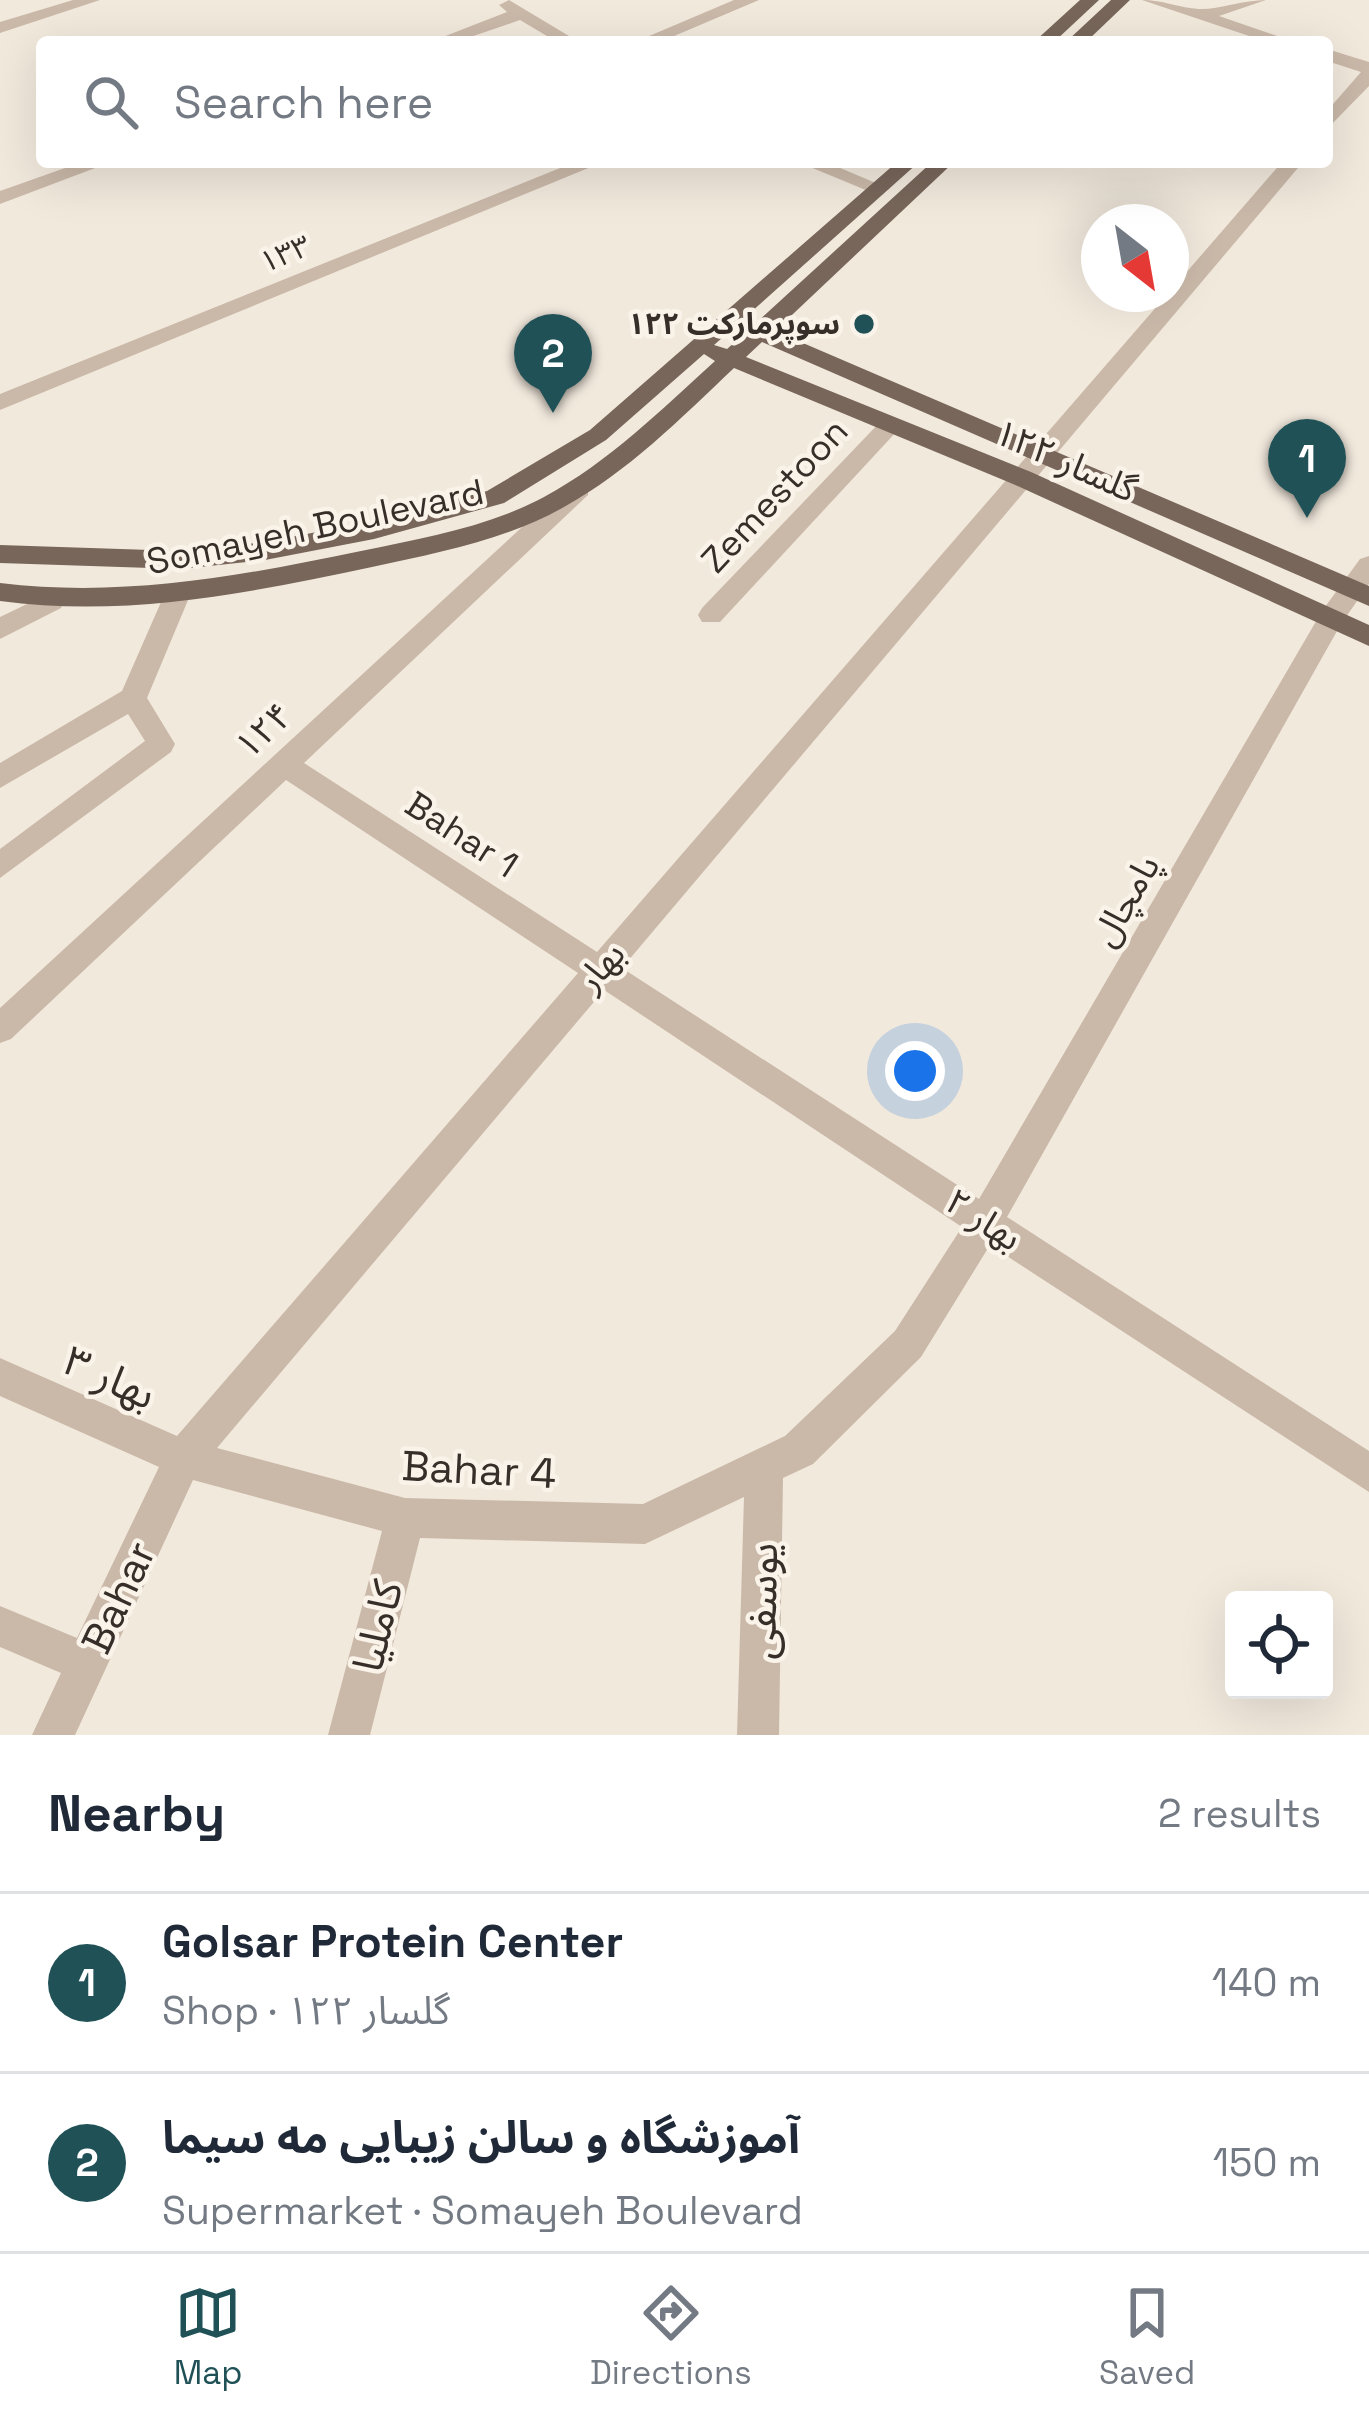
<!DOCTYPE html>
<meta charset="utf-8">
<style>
body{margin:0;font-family:"Space Grotesk","Noto Sans Arabic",sans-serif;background:#f2f2f3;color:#1f2937}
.controls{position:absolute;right:36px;bottom:36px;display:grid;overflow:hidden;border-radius:12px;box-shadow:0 12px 48px #0002}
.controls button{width:108px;height:108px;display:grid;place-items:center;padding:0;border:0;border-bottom:3px solid #e0e1e3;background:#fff;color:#1f2937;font:60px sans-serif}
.compass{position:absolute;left:1081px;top:204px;width:108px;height:108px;border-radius:50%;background:#fff;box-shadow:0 12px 48px #0002;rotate:149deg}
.you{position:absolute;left:915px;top:1071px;width:42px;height:42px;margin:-30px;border:9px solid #fff;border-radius:50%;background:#1a73e8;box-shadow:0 0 0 18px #1a73e833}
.badge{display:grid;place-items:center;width:78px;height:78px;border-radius:50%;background:#1f5157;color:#fff;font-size:39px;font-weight:700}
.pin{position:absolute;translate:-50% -99px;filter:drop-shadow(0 3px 6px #0008)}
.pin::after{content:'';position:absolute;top:63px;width:42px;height:36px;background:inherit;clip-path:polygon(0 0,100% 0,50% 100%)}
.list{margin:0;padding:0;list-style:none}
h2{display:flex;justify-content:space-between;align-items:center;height:156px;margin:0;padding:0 48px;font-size:51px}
h2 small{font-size:39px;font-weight:400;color:#747a83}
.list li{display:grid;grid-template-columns:78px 1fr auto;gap:36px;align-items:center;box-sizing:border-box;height:180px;padding:0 48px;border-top:3px solid #e0e1e3}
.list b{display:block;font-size:45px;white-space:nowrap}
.list p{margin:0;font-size:39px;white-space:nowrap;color:#747a83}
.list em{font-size:39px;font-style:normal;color:#747a83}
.icon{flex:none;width:66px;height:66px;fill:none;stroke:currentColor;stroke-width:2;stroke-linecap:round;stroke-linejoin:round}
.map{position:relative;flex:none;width:1369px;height:1735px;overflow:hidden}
.search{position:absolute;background:#fff;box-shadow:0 12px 48px #0002;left:36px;right:36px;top:36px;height:132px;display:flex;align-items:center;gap:30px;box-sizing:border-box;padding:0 42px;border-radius:12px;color:#747a83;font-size:45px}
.sheet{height:516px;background:#fff}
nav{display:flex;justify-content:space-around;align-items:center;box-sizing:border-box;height:168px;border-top:3px solid #e0e1e3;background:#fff;font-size:33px;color:#747a83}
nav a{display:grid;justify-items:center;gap:6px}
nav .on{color:#1f5157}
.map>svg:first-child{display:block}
</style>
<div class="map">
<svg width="1369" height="1735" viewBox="0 0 1369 1735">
<rect width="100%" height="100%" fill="#f2e9dd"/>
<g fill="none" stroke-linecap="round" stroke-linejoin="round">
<g fill="#cab9a9" fill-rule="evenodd">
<polygon points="73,0 100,0 0,33 0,22"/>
<polygon points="509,0 579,42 557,42 520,20 456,42 430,42 507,12 499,5"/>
<polygon points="734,0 759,0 660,42 635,42"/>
<path d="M1142 0C1163 0 1180 8 1199 9 1216 10 1244 0 1266 0L1219 16 1295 42H1267Z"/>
<polygon points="1327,49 1369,62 1369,86 1327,129 1327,111 1361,72 1327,61"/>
<polygon points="82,162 111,162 0,204 0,191"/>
<polygon points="575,162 603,162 0,410 0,394"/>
<polygon points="798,162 826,162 890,189 873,193"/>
<path d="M1282 162H1303L622 968 979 1199 1322 611 1360 559 1369 556V584L1341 624 1007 1217 1369 1451V1492L990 1245 921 1357 813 1464 783 1478 779 1735H737L744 1497 645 1544 420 1538 370 1735H328L382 1531 193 1480 75 1735H32L61 1673 0 1647V1606L77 1638 159 1467 0 1396V1358L177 1436 578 973 286 780 11 1039 0 1043V1008L570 483H588V495L304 763 597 952ZM604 990 962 1227 895 1331 785 1436 643 1504 405 1498 217 1448Z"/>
<polygon points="890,417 902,425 898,430 720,622 702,622 698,615 702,608 882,420"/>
<polygon points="178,584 191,593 147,698 175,744 171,752 0,878 0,849 145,741 128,714 0,788 0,763 122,691 165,593"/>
<polygon points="52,592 65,601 61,608 0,639 0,617"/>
</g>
<g fill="#78665a" fill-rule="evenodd">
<polygon points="1080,0 1099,0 1054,42 1034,42"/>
<polygon points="1111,0 1130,0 1086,42 1066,42"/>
<path d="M897 162H919L740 322 756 323 932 162H954L775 331 1369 586V606L762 342 746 357 1031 472 1369 625V646L1013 484 734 368C680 419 629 471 564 507 506 540 437 553 372 567 248 593 127 618 0 601V583C123 598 241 576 361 551 423 538 488 527 544 497 609 462 661 410 715 361L704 354 606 440 504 503 374 539 265 560 181 569 0 563V545L181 551 265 542 374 521 487 491 590 430ZM738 324 744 334 727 349 714 345Z"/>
</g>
</g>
<circle fill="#1f5157" stroke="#f9f3e9" stroke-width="4.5" cx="864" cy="324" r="12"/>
<g text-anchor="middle" stroke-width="9" stroke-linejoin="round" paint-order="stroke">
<g font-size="30" fill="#372e29" stroke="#f9f3e9">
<text transform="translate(285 254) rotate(-22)" y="10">۱۳۳</text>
</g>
<g font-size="30" font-weight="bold" fill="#372e29" stroke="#f9f3e9" text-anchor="end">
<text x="840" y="334">سوپرمارکت ۱۲۲</text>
</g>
<g font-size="36" fill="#372e29" stroke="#f9f3e9">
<text transform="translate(1066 460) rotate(24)" y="13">گلسار ۱۲۲</text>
<text transform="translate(774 495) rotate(-47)" y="13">Zemestoon</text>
<text transform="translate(315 526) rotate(-12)" y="13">Somayeh Boulevard</text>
<text transform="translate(263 730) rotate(-43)" y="13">۱۲۴</text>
<text transform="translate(462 834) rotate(33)" y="13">Bahar 1</text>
<text transform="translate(1125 900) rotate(-60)" y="13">پامچال</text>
<text transform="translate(600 966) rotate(-49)" y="13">بهار</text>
<text transform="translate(984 1219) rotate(33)" y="13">بهار ۲</text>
</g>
<g font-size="42" fill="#372e29" stroke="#f9f3e9">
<text transform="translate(110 1377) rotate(24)" y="15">بهار ۳</text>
<text transform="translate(479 1469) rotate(3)" y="15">Bahar 4</text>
<text transform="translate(118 1597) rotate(-65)" y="15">Bahar</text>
<text transform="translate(761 1601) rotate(-89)" y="15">یوسفی</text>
<text transform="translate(377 1626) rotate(-76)" y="15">کاملیا</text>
</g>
</g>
</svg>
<div class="controls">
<button><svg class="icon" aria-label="locate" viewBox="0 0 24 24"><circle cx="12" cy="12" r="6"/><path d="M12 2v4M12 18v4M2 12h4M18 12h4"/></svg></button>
</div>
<svg class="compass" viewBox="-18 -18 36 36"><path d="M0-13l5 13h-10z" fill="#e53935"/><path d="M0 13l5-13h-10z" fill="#747a83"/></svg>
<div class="you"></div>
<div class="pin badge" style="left:1307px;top:518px">1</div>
<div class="pin badge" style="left:553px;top:413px">2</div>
<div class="search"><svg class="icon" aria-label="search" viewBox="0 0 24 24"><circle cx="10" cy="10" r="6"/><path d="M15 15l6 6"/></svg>Search here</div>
</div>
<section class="sheet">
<h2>Nearby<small>2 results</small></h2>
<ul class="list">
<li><span class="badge">1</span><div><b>Golsar Protein Center</b><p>Shop · گلسار ۱۲۲</p></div><em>140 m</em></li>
<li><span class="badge">2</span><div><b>آموزشگاه و سالن زیبایی مه سیما</b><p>Supermarket · Somayeh Boulevard</p></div><em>150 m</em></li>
</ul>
</section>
<nav>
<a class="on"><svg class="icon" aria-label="map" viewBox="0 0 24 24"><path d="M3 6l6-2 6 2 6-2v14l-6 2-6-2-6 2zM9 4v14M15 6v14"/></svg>Map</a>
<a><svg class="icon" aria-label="directions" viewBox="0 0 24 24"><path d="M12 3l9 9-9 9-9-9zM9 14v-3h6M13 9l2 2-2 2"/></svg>Directions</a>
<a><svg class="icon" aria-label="saved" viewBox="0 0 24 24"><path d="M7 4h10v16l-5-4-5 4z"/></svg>Saved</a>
</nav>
